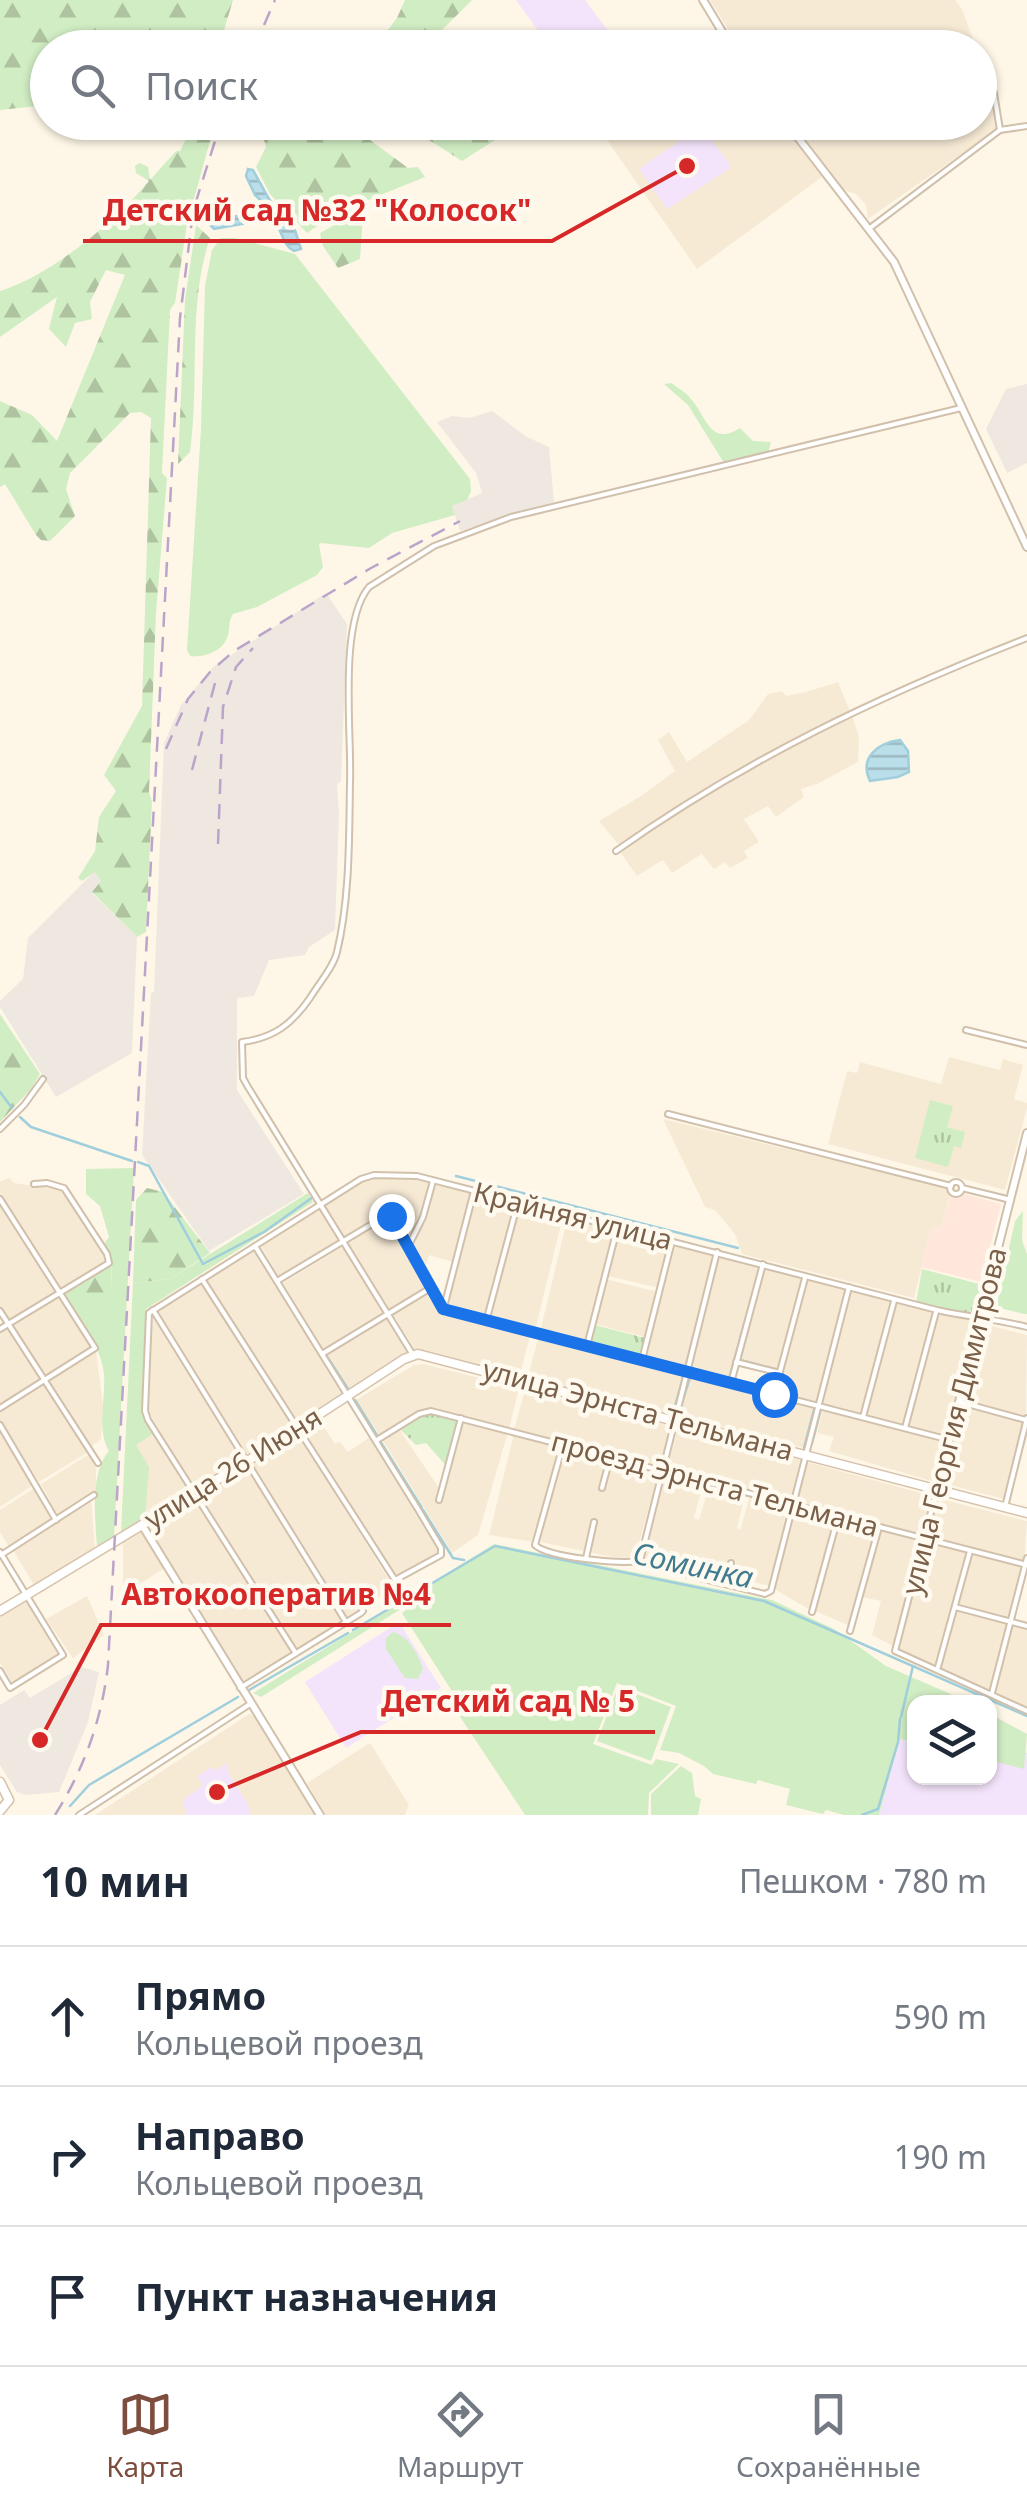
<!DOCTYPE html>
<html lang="ru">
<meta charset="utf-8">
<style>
body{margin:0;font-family:"Noto Sans",sans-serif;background:#f2f2f3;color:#1f2937}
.controls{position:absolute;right:30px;bottom:30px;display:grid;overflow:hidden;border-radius:20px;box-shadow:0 2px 8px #0004}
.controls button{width:90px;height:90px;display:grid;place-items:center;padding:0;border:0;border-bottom:2px solid #e0e1e3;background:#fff;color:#1f2937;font:50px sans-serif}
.stop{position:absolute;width:30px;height:30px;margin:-22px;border:8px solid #1a73e8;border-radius:50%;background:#fff}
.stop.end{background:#1a73e8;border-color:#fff;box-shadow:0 2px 10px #0008}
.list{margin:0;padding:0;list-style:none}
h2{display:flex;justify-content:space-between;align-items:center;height:130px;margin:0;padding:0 40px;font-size:42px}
h2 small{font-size:32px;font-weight:400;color:#747a83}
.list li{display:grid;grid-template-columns:65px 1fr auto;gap:30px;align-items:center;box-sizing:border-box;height:140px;padding:0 40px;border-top:2px solid #e0e1e3}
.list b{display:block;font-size:38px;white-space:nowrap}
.list p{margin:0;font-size:32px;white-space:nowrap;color:#747a83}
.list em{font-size:32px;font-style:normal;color:#747a83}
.icon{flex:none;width:55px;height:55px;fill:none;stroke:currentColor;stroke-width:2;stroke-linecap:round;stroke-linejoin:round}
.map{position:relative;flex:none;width:1027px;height:1815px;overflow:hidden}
.search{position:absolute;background:#fff;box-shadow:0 2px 8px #0004;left:30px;right:30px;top:30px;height:110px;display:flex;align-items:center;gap:25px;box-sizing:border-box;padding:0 35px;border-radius:55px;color:#747a83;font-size:38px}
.sheet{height:550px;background:#fff}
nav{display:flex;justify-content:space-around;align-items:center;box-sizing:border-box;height:140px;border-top:2px solid #e0e1e3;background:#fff;font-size:28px;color:#747a83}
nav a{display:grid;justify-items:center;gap:5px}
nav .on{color:#7d4d3d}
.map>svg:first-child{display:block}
</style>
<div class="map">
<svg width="1027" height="1815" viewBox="0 0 1027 1815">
<defs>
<pattern id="forest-firs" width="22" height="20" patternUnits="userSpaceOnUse" patternTransform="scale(2.5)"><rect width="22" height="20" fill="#d1edc4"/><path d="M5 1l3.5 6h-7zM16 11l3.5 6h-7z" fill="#afc3a1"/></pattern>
<pattern id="park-tufts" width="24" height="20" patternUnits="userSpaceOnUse" patternTransform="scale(2.5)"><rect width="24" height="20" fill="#d1edc4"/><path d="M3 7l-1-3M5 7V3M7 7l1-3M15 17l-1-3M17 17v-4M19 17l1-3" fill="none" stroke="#afc3a1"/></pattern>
<pattern id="water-rules" width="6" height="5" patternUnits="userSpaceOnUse" patternTransform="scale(2.5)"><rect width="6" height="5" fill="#badfea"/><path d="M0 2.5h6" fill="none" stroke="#9cb8c0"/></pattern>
</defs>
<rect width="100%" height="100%" fill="#fef7e7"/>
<g fill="#f6ead5">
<polygon points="710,0 955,0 962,9 976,47 739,47"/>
<polygon points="980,57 1004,124 868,219 866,205 856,194 844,190 794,123 980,122"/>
<polygon points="595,123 781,123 822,177 697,269"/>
<polygon points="838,682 850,711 747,764 619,845 599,821 641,796 675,771 658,740 669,732 687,762 749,720 768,694 782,691 786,696 806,692"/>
<polygon points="852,715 859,737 858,762 817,784 801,789 804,797 776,817 768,806 744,819 759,842 744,851 748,858 730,868 725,862 714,869 702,854 672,873 663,860 637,876 620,852 645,832 794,743"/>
<polygon points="949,1057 1000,1070 1003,1059 1023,1065 1014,1099 1027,1103 1027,1108 1005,1190 828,1144 847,1071 857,1073 860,1062 941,1084"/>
<polygon points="663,1119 947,1188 950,1194 942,1226 931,1229 914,1298 742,1254 735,1234 715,1210 705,1207"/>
<polygon points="370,1177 430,1181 421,1217 419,1220 394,1214 386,1216 346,1241 325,1206"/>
<polygon points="9,1178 14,1183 62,1190 107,1262 62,1289 0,1193 0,1182"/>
<polygon points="434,1181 472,1192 453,1262 429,1255 426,1264 410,1246 423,1223"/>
<polygon points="475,1193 515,1203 485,1318 445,1308"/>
<polygon points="0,1202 58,1291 9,1321 0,1306"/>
<polygon points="518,1204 563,1216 535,1331 489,1319"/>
<polygon points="321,1209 343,1243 281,1280 261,1246"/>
<polygon points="568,1216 616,1228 585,1344 540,1332"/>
<polygon points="385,1220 427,1287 390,1310 348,1243"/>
<polygon points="619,1230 670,1243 659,1288 607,1276"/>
<polygon points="673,1244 713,1254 684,1369 644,1359"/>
<polygon points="344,1246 386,1313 324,1351 283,1283"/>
<polygon points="253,1250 344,1395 298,1425 206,1279"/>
<polygon points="720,1256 760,1266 730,1379 691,1370"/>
<polygon points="764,1268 803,1278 778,1371 739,1361"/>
<polygon points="606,1279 658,1292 645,1337 595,1324"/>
<polygon points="806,1279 847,1289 818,1403 776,1392"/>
<polygon points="201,1282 293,1428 246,1457 156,1311"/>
<polygon points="428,1290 441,1311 531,1333 520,1374 429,1351 415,1350 392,1312"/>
<polygon points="851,1290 890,1299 862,1415 821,1404"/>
<polygon points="60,1294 92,1347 45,1378 11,1324"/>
<polygon points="895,1302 933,1311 903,1426 865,1416"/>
<polygon points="153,1313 242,1460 195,1489 147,1409"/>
<polygon points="938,1313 976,1322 948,1436 907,1427"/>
<polygon points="388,1316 411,1355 350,1391 326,1354"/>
<polygon points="984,1324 1027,1335 1026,1418 963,1401"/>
<polygon points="8,1327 41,1380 0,1406 0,1332"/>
<polygon points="539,1335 683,1373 672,1415 528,1377"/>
<polygon points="96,1350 103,1406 101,1439 91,1447 47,1380"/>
<polygon points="424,1364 519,1388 509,1429 430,1409 380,1436 356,1400 414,1365"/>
<polygon points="689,1374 815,1407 804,1448 679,1416"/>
<polygon points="43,1383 88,1452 39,1482 0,1421 0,1410"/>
<polygon points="525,1390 670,1426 660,1468 514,1430"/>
<polygon points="963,1405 1024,1422 1004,1499 943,1483"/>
<polygon points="823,1409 947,1441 935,1482 829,1451 834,1437 817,1433"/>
<polygon points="463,1420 508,1432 478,1535 452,1553 382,1439 399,1429 441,1491 437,1503 441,1504"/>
<polygon points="323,1426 335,1444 340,1442 348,1452 370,1437 443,1554 398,1582 307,1436"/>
<polygon points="678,1427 801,1460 791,1502 667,1470"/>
<polygon points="0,1430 35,1484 0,1507"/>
<polygon points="154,1433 190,1491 145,1519 145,1496 136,1444"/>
<polygon points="298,1434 394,1588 346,1617 251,1463"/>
<polygon points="514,1434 561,1447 535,1542 489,1535"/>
<polygon points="564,1448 658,1473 635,1558 612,1557 540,1542"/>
<polygon points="88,1455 96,1468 96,1490 58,1516 41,1484"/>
<polygon points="807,1462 932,1496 922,1536 797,1503"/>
<polygon points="246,1466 343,1621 295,1650 199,1497"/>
<polygon points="666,1474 703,1484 694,1518 699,1520 709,1486 745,1495 737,1528 740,1530 750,1496 790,1506 769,1586 732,1576 736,1561 729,1558 724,1578 644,1559"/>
<polygon points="36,1487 54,1519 9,1547 0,1532 0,1510"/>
<polygon points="937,1498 1027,1521 1024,1563 926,1537"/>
<polygon points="91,1499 95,1549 34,1585 13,1550"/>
<polygon points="195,1500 291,1651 242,1683 147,1528"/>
<polygon points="795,1508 836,1518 812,1611 774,1589"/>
<polygon points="840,1519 877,1529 850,1626 815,1611"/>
<polygon points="881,1530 921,1541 893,1646 872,1635 881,1601 862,1597"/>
<polygon points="142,1531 165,1568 123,1594 123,1541"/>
<polygon points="925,1542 967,1552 937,1666 897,1649"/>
<polygon points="972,1553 1023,1567 1010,1620 958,1606"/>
<polygon points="87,1596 104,1635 73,1658 46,1619"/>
<polygon points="24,1599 61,1656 13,1684 0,1663 0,1614"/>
<polygon points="956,1609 1009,1624 991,1691 940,1668"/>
<polygon points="1012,1625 1027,1629 1027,1707 994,1692"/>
<polygon points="249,1714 255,1716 317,1815 95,1815"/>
<polygon points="370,1743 409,1805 405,1815 326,1815 307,1783"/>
</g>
<polygon fill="#ffe8db" points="951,1193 965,1194 1001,1204 981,1282 921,1267 931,1229 942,1226"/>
<g fill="#eee8e1">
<polygon points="1027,384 1027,463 1007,473 986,429 1006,389"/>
<polygon points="492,411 527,437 549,447 554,502 460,531 452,506 482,493 476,473 437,422 452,416 470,418"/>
<polygon points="326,593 347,624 341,781 337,784 339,813 335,930 309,947 305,955 269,960 254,996 237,998 237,1090 304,1194 209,1251 142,1155 151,993 154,992 164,743 181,705 213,667"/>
<polygon points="95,871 101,881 92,893 137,937 132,1053 56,1097 0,1007 0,1001 23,979 28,938"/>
<polygon points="81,1667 99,1672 88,1722 59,1792 25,1795 17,1792 0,1765 0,1705 24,1690 30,1698"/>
</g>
<g fill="#f4e4fb">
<polygon points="516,0 585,0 618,44 613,47 550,47"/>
<polygon points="701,126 729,163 729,169 667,209 639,169"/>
<polygon points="399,1622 441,1688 346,1748 305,1682"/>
<polygon points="990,1738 1027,1753 1027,1815 879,1815 900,1739 914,1742 914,1778 990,1778"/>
<polygon points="227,1763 229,1774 247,1803 251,1815 186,1815 183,1800 203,1785 197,1776 212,1767 215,1771"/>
</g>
<g fill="#d1edc4">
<path d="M221 238H235L295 254 470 479 471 491 467 500 452 506 455 515 392 533 369 548 321 543 319 545 323 567 317 575 257 607 233 614C227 624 231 629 227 638 222 652 202 658 190 656L187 650 201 429 205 286 212 250Z"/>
<path d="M671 383C678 388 686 392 691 399 707 417 710 447 740 428L753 441 771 442 768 453 724 463 688 405 664 384Z"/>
<path d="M134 1168 114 1537 97 1546C95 1518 90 1472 109 1451 96 1429 106 1399 104 1374 102 1355 92 1339 82 1323L112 1288 111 1259 103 1245 109 1237 100 1206 86 1194V1169Z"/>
<polygon points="308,1193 313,1202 146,1309 144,1413 154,1433 136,1445 149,1467 145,1519 121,1532 133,1283 170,1279"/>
<polygon points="1023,1211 1022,1240 1027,1254 1027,1314 1024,1314 996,1307 1015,1221"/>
<polygon points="494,1544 772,1600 834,1629 886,1666 969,1702 914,1702 914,1742 900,1739 879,1815 844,1815 826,1810 823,1814 786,1805 790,1789 758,1780 756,1784 713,1774 704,1766 679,1753 660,1750 676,1706 617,1683 593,1744 652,1765 656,1759 679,1764 649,1793 648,1815 525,1815 449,1700 455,1696 402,1613 406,1610 404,1607 261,1697 253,1693"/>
<path d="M393 1632C408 1635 419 1656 423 1669L418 1679 405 1678 386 1649 385 1639Z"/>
<polygon points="618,1687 671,1707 651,1761 597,1741"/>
<polygon points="990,1714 1027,1734 1024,1769 990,1760"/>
<polygon points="681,1766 692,1773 695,1796 701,1799 698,1815 651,1815 651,1794"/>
</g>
<g fill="url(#forest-firs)">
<polygon points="0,0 233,0 219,47 48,48 47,105 0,110"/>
<polygon points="405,0 472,0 425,47 375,47 397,18"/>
<polygon points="268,122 347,123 408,168 418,167 425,177 336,213 307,233 270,194 256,167 266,147 262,133"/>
<polygon points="461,122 506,123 514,128 462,161 418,133 447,135"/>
<path d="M194 123H215L187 224 175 303 170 310 162 473 167 478 156 613 149 792 152 802 146 932 137 937 92 892 101 881 95 872 82 881 78 878 95 851 99 817 116 791 104 775 142 706 151 418 141 412 130 413 70 473 66 489 75 516 50 541 41 540 36 535 5 484 0 487V401L32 415 57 441 125 275 106 270 90 302 92 319 75 323 66 347 49 329 57 297 0 337V291C53 274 113 223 149 181L136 173 135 166 140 163 148 167 150 180 176 151H180Z"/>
<polygon points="363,215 360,259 338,268 323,246 320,233 347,218"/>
<path d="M196 225 210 238C187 305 200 382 190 452L178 464 185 300Z"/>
<polygon points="0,1014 40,1074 31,1089 0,1122"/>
<polygon points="147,1188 163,1192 210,1253 170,1279 133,1283 136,1200"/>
<polygon points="111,1264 112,1289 82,1323 63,1293"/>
</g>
<g fill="url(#park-tufts)">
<polygon points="930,1100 953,1106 947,1127 965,1132 961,1148 954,1146 948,1167 915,1158"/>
<polygon points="922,1269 983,1285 977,1316 916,1303"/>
<polygon points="595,1325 645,1338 640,1358 589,1345"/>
<polygon points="430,1413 459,1419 447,1467 426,1443 416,1445 399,1428"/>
</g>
<g fill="url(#water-rules)" stroke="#9fcedc" stroke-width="2.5">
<path d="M248 169 253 170 269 199 295 230 301 249 294 251C281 245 283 226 270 219L214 229 211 226 225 218 272 211 255 195 246 176Z"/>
<path d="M900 740 908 751 909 772 898 777 870 781C859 758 877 743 900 740Z"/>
</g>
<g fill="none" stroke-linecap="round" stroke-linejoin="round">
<g stroke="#9fcedc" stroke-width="2.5">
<polyline points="0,1092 12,1108"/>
<polyline points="20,1117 31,1127 132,1161"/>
<polyline points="138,1162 149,1166 203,1264 264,1232 313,1197"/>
<polyline points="456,1176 738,1248"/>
<polyline points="259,1248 278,1278"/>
<polyline points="718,1257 690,1369 731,1380"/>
<polyline points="764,1267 740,1360 778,1370 777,1372"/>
<polyline points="280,1282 323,1352"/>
<polyline points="326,1355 348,1389"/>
<polyline points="685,1369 714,1256"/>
<polyline points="729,1379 760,1267"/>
<polyline points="733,1381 772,1391 777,1375"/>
<polyline points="355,1400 378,1437"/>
<polyline points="679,1412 691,1374"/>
<polyline points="672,1417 684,1374"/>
<polyline points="380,1441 422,1508"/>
<polyline points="812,1443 821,1409"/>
<polyline points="804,1448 815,1406"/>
<polyline points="423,1510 453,1558 464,1560"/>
<polyline points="353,1630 495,1546 764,1601 1027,1716"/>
<polyline points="249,1690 348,1633"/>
<polyline points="901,1717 913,1666"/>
<polyline points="0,1792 5,1799 2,1802"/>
<polyline points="70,1806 89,1785 238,1697"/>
<polyline points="862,1815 878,1809 898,1742 900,1719"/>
</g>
<g stroke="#d1c0ab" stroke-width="8">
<g id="minor">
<polyline points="980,94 994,93 1000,130"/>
<polyline points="870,228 1000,130 1027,126"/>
<path d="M616 851C746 759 879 696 1027 638"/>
<polyline points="966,1030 1027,1045"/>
<polyline points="668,1114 951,1186"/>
<polyline points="0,1129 24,1105 43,1079"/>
<polyline points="433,1181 423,1217 408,1247 443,1309 950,1440"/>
<circle cx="956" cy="1188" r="6"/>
<polyline points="962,1188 1011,1200"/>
<polyline points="0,1199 95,1348 0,1408"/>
<polyline points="202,1279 395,1580 441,1555 441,1548 419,1511 255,1246"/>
<polyline points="277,1281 387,1215 395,1219 407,1244"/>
<polyline points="444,1307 474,1191"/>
<polyline points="153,1310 346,1622"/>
<polyline points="0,1311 98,1463"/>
<polyline points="487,1318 518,1202"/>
<polyline points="0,1329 109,1263 107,1254 64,1188 47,1183 34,1184"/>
<polyline points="587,1346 617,1229"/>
<polyline points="322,1354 429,1289"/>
<path d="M413 1355 248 1087 243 1078 242 1042C274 1038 292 1024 310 998 319 983 333 968 337 952 350 898 349 838 350 783 352 734 338 624 369 587L434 546 511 517 961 408"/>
<polyline points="642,1360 672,1241"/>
<polyline points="736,1362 780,1373"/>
<polyline points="731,1383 763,1264"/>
<polyline points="774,1394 805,1278"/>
<polyline points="960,1402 1026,1420"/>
<polyline points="863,1417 894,1301"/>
<polyline points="0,1425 56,1520"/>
<polyline points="905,1428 936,1312"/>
<polyline points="377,1440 419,1414 431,1411 1027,1565"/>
<path d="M563 1445 535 1545C549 1558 620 1564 640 1561L717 1252"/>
<polyline points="602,1488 610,1458"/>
<polyline points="937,1489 895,1651 1027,1711"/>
<polyline points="439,1500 461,1418"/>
<polyline points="1005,1507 1027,1418"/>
<polyline points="0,1552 63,1655 10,1688 0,1671"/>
<polyline points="1,1555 94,1495"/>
<polyline points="586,1558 594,1522"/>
<polyline points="688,1575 765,1594 771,1591 849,1287"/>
<polyline points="727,1584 731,1563"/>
<polyline points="955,1607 1027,1626"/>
<polyline points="812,1612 838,1517"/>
<polyline points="850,1631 879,1527"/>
<path d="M295 1652 148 1420 145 1411 149 1313 361 1179 374 1175 417 1176 937 1310C968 1317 996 1319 1027 1327"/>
<polyline points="938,1667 970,1551"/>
<polyline points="240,1688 361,1613 363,1611 360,1606"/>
<polyline points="992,1693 1027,1558"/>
<polyline points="79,1815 250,1704"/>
</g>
</g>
<g stroke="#d1c0ab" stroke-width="10">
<g id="tertiary">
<polyline points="703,0 732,48"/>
<polyline points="786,122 894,262 1027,547"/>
<polyline points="937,1489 1027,1133"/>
<polyline points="142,1525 320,1815"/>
</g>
</g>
<g stroke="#d7c2ab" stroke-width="11">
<g id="secondary">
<polyline points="0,1611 246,1462 404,1359 418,1354 1027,1513"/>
<polyline points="0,1782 9,1800 0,1811"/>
</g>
</g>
<use href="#minor" stroke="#fff" stroke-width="4"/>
<use href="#tertiary" stroke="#fff" stroke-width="6"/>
<use href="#secondary" stroke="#fff" stroke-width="8"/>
<g stroke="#bba4ca" stroke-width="2.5" stroke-dasharray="15 10" stroke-linecap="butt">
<polyline points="254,48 275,0"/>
<polyline points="166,749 188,699 210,672 234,651 371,568 460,521"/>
<polyline points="192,770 215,683"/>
<polyline points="218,844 223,707 236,667 253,648"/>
<path d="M55 1815C84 1769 102 1719 108 1665L180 318 193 211 221 122"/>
</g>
</g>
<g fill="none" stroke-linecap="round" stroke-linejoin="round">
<polyline stroke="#1a73e8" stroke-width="12" points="391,1216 443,1309 774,1394"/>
</g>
<g text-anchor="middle" stroke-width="9" stroke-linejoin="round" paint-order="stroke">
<g font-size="28" fill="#7a5f49" stroke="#fffaef">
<text transform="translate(573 1216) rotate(14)" y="10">Крайняя улица</text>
<text transform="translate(638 1410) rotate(15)" y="10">улица Эрнста Тельмана</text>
<text transform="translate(954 1421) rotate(-76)" y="10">улица Георгия Димитрова</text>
<text transform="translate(233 1468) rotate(-32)" y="10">улица 26 Июня</text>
<text transform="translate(715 1484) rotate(15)" y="10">проезд Эрнста Тельмана</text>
</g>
<g font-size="30" font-style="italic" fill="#417b90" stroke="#fffaef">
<text transform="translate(693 1566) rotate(12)" y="10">Соминка</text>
</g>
</g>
<path fill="none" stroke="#d62828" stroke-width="4" d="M687 166L552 241H83M40 1740L101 1625H451M217 1792L361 1732H655"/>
<g fill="#d62828" stroke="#fffaef" stroke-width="4">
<circle cx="687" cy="166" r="10"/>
<circle cx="40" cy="1740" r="10"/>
<circle cx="217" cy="1792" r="10"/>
</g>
<g font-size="30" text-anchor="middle" font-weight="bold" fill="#d62828" stroke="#fffaef" stroke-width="9" stroke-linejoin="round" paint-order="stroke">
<text x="317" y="221">Детский сад №32 "Колосок"</text>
<text x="276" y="1605">Автокооператив №4</text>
<text x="508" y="1712">Детский сад № 5</text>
</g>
</svg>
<div class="controls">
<button><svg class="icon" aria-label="layers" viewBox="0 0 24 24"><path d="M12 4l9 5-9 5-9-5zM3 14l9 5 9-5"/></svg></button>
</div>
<div class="stop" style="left:774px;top:1394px"></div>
<div class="stop end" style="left:391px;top:1216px"></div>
<div class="search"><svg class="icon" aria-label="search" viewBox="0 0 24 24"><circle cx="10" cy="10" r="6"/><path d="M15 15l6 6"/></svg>Поиск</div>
</div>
<section class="sheet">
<h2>10 мин<small>Пешком · 780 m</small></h2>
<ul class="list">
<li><svg class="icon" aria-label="ahead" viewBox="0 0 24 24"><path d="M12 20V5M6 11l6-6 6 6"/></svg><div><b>Прямо</b><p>Кольцевой проезд</p></div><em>590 m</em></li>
<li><svg class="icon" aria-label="right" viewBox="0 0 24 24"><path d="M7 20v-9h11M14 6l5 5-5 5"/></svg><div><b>Направо</b><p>Кольцевой проезд</p></div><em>190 m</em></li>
<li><svg class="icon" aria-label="arrive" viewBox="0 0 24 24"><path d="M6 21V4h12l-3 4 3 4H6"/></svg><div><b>Пункт назначения</b></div></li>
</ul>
</section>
<nav>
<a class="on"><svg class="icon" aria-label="map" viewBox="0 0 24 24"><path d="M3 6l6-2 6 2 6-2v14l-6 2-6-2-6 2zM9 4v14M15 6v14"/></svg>Карта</a>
<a><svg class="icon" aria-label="directions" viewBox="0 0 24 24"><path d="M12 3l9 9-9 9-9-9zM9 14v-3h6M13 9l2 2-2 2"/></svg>Маршрут</a>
<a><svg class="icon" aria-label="saved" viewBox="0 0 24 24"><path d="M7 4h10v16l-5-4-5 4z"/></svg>Сохранённые</a>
</nav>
